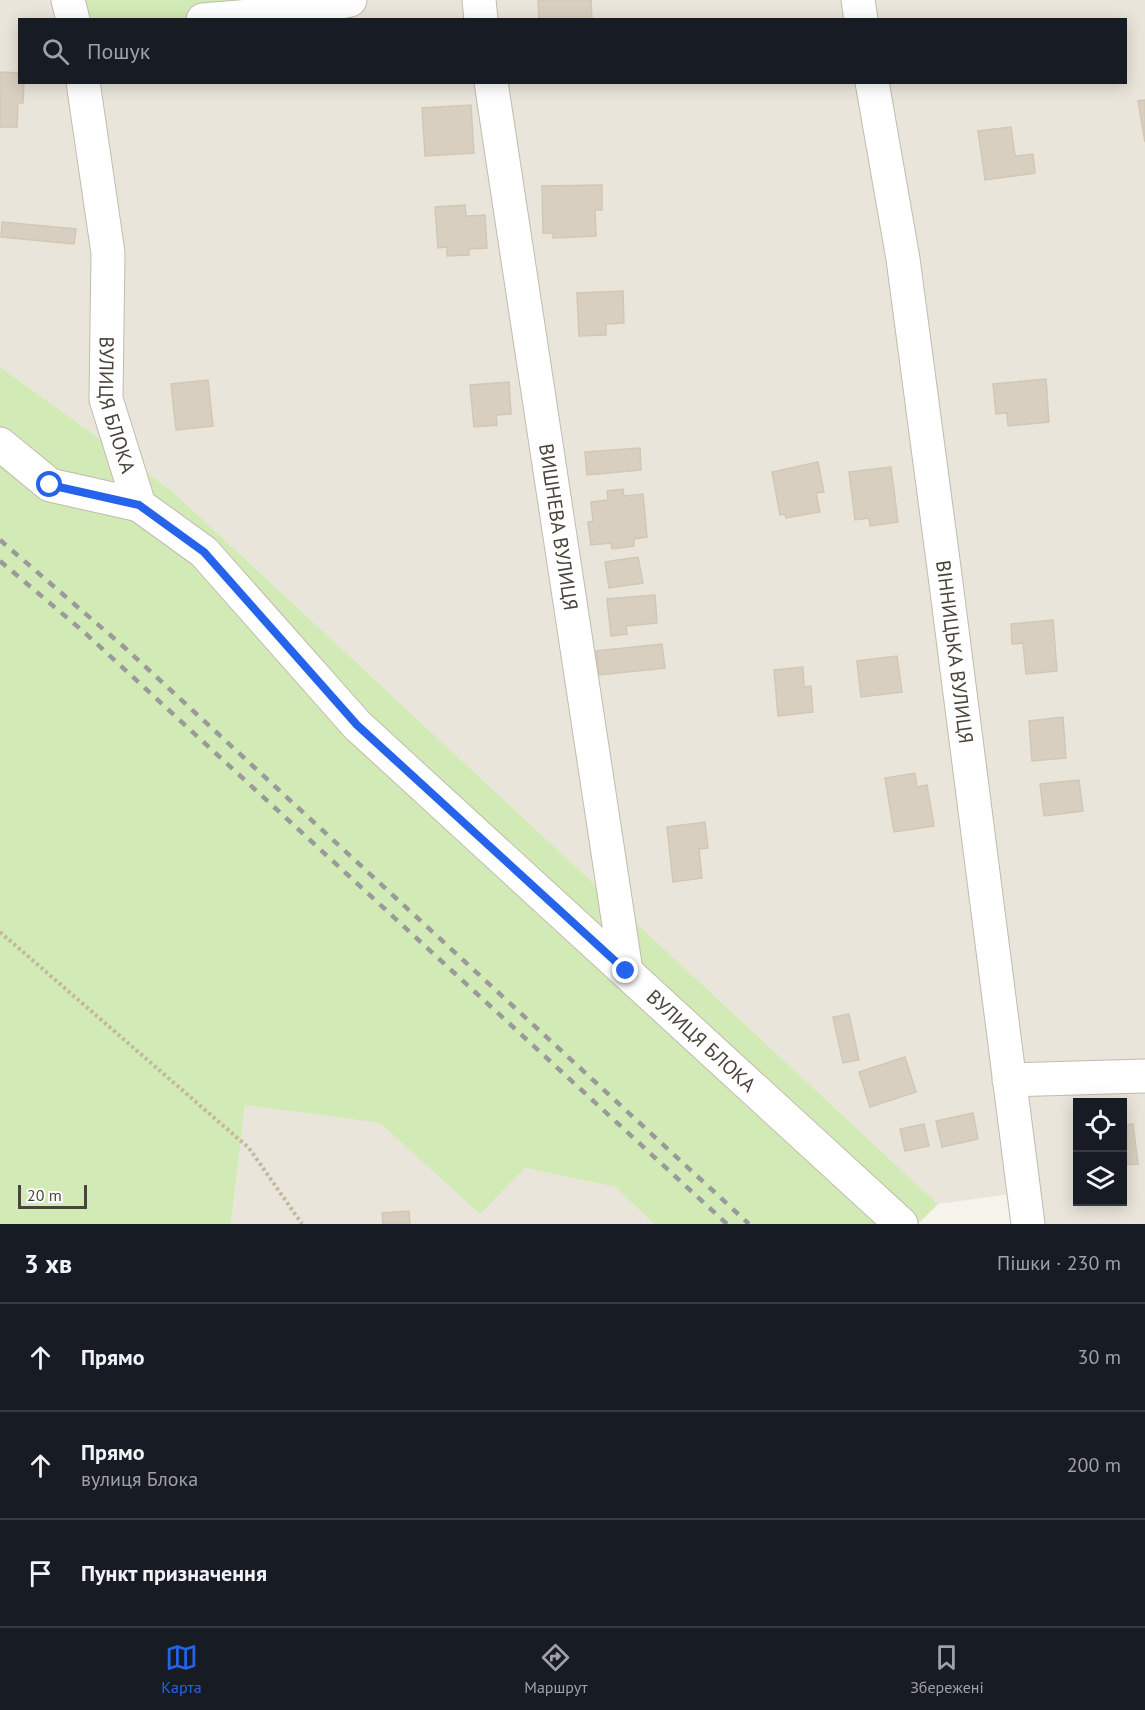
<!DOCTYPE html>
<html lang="uk">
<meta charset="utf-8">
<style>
body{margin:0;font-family:"PT Sans",sans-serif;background:#242831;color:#f1f3f6}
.controls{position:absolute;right:18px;bottom:18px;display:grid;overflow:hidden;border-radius:0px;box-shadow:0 3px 15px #0003}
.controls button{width:54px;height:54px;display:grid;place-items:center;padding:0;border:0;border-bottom:2px solid #363941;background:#171b24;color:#f1f3f6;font:30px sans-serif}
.scale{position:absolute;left:18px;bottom:15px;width:69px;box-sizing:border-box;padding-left:6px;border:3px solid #4b4439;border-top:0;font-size:16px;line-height:21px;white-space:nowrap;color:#4b4439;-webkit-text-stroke:4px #fff;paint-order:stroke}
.stop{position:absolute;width:18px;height:18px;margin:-14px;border:4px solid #2563eb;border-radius:50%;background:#fff}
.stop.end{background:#2563eb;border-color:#fff;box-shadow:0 2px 6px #0008}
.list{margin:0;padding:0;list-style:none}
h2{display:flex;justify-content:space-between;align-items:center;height:78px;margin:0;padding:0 24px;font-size:26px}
h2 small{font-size:20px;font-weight:400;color:#9ea1a6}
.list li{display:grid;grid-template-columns:39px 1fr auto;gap:18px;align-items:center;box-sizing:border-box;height:108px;padding:0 24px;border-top:2px solid #363941}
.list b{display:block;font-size:22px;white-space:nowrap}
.list p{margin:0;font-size:20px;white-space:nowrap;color:#9ea1a6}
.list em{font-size:20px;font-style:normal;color:#9ea1a6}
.icon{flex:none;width:33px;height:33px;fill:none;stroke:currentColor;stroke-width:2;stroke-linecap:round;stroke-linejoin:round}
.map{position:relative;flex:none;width:1145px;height:1224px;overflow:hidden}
.search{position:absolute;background:#171b24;box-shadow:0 3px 15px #0003;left:18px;right:18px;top:18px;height:66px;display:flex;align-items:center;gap:15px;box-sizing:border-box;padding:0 21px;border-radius:0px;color:#9ea1a6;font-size:22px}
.sheet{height:402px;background:#171b24}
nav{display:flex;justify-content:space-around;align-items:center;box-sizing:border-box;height:84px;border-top:2px solid #363941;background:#171b24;font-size:16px;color:#9ea1a6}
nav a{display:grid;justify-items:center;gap:3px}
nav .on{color:#2563eb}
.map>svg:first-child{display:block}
</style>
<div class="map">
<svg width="1145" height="1224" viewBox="0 0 1145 1224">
<rect width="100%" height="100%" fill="#f6f3ec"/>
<g fill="#eae5da" fill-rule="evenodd">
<polygon points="0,0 69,0 73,19 20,20 20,82 868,83 1011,1194 938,1204 171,490 0,367"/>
<polygon points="350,0 856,0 859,20 203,20"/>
<path d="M860 0H1145V1224H1037L878 83 1126 82V20L864 19ZM1078 1102H1122V1202H1078Z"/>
<polygon points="245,1105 380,1123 480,1213 525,1168 615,1187 654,1224 231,1224"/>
</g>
<g fill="#d2eab5">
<polygon points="69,0 350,0 203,20 73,19"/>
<polygon points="0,367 171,490 938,1204 918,1224 654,1224 615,1187 525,1168 480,1214 380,1123 245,1105 231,1224 0,1224"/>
</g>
<g fill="#d8cfc1" stroke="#d3c7b4" stroke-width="1.5">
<polygon points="538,0 591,0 592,20 539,20"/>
<polygon points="0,72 20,73 20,82 24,82 23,103 18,103 17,127 0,127"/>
<polygon points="1145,100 1145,142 1138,101"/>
<polygon points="471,105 474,153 425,156 422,108"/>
<polygon points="1011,127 1015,156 1033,154 1035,173 985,180 978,131"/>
<polygon points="602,185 602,210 595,210 596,236 553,238 553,233 543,233 542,186"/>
<polygon points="465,205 466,216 485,215 487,248 469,249 469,255 447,256 447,247 438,248 435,207"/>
<polygon points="2,222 76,229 74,244 1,237"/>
<polygon points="623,291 624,323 606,324 606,335 579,336 577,293"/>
<polygon points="1046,379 1049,422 1008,426 1007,413 996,414 993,384"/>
<polygon points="208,380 213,426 176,430 171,384"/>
<polygon points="509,382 511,414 496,415 497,425 474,427 470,385"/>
<polygon points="640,448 641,470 587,475 585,452"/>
<polygon points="818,462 824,492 816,493 820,512 786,518 785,514 780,515 772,472"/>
<polygon points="891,467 898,522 870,526 869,518 855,520 849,472"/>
<polygon points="623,489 624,496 643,494 647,537 634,539 634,546 612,549 611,543 591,545 588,522 593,521 591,502 608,500 607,491"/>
<polygon points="638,557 643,583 609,588 605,562"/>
<polygon points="655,595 657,623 626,626 627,634 611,636 607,599"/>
<polygon points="1053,620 1057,671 1026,674 1023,643 1012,644 1011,624"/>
<polygon points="662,644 665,668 599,675 596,651"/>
<polygon points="897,656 902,692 861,697 857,661"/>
<polygon points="803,667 804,687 811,686 813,712 778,716 774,670"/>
<polygon points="1063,717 1066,758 1032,761 1029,721"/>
<polygon points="915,773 917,787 927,785 934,826 894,832 885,778"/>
<polygon points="1079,780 1083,811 1044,816 1040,784"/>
<polygon points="705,822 708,848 699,849 702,878 673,882 667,827"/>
<polygon points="849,1014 859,1060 843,1063 833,1017"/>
<polygon points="905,1057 916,1092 870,1107 859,1072"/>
<polygon points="973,1113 978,1139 942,1147 936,1121"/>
<polygon points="924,1124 929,1146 905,1151 900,1129"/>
<polygon points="1133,1124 1138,1164 1122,1165 1122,1125"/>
<polygon points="409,1211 410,1224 383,1224 382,1213"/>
</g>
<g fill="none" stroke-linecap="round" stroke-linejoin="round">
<g stroke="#c2bbae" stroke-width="35">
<g id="minor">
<polyline points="68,0 73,20"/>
<polyline points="479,0 481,20"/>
<polyline points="858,0 861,20"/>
<polyline points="203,20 286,13 350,0"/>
<path id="s1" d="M83 82 108 253 106 399 139 505 204 552 357 725 901 1224"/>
<path id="s2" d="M491 82 626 971"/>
<path id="s3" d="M872 82 903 259 944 568 1028 1224"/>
<polyline points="0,444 50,485 139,505"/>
<polyline points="1009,1080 1145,1076"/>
</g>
</g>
<polyline stroke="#c4b79f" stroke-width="4" stroke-dasharray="3 3" stroke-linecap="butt" points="0,932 249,1148 302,1224"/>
<use href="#minor" stroke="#fff" stroke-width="33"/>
<g stroke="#9a9a9a" stroke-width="4.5" stroke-dasharray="8 8" stroke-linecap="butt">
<polyline points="0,540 124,647 749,1224"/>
<polyline points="0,561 84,632 727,1224"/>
</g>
</g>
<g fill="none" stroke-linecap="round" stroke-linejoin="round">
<polyline stroke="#2563eb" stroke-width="8" points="50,485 139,505 204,552 357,725 626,971"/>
</g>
<g text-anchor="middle" stroke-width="5" stroke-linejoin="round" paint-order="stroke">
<g font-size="20" fill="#4b4439" stroke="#fff">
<text dy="7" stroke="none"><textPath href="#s1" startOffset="326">ВУЛИЦЯ БЛОКА</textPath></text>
<text dy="7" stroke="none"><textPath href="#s2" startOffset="450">ВИШНЕВА ВУЛИЦЯ</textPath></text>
<text dy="7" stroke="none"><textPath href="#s3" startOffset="576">ВІННИЦЬКА ВУЛИЦЯ</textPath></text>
<text dy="7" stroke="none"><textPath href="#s1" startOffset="1208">ВУЛИЦЯ БЛОКА</textPath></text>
</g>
</g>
</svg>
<div class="controls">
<button><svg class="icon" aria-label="locate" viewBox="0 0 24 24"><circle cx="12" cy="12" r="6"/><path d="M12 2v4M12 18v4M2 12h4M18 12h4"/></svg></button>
<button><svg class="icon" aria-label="layers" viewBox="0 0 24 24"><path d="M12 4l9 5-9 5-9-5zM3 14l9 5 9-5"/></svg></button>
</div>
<div class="scale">20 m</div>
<div class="stop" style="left:50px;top:485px"></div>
<div class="stop end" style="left:626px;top:971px"></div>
<div class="search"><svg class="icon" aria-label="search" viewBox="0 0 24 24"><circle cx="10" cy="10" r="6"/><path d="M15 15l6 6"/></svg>Пошук</div>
</div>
<section class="sheet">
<h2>3 хв<small>Пішки · 230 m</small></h2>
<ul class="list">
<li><svg class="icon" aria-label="ahead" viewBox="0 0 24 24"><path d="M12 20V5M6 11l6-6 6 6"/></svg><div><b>Прямо</b></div><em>30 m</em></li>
<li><svg class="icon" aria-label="ahead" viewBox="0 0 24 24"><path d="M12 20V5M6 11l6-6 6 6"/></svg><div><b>Прямо</b><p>вулиця Блока</p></div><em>200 m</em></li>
<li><svg class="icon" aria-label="arrive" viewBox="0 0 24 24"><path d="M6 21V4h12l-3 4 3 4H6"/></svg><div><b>Пункт призначення</b></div></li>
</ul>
</section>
<nav>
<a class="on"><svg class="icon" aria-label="map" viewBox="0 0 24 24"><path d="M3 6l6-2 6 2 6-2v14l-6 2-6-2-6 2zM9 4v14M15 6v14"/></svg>Карта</a>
<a><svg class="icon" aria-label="directions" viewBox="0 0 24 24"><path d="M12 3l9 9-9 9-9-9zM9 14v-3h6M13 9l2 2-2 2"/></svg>Маршрут</a>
<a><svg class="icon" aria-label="saved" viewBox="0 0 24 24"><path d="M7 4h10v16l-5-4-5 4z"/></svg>Збережені</a>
</nav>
